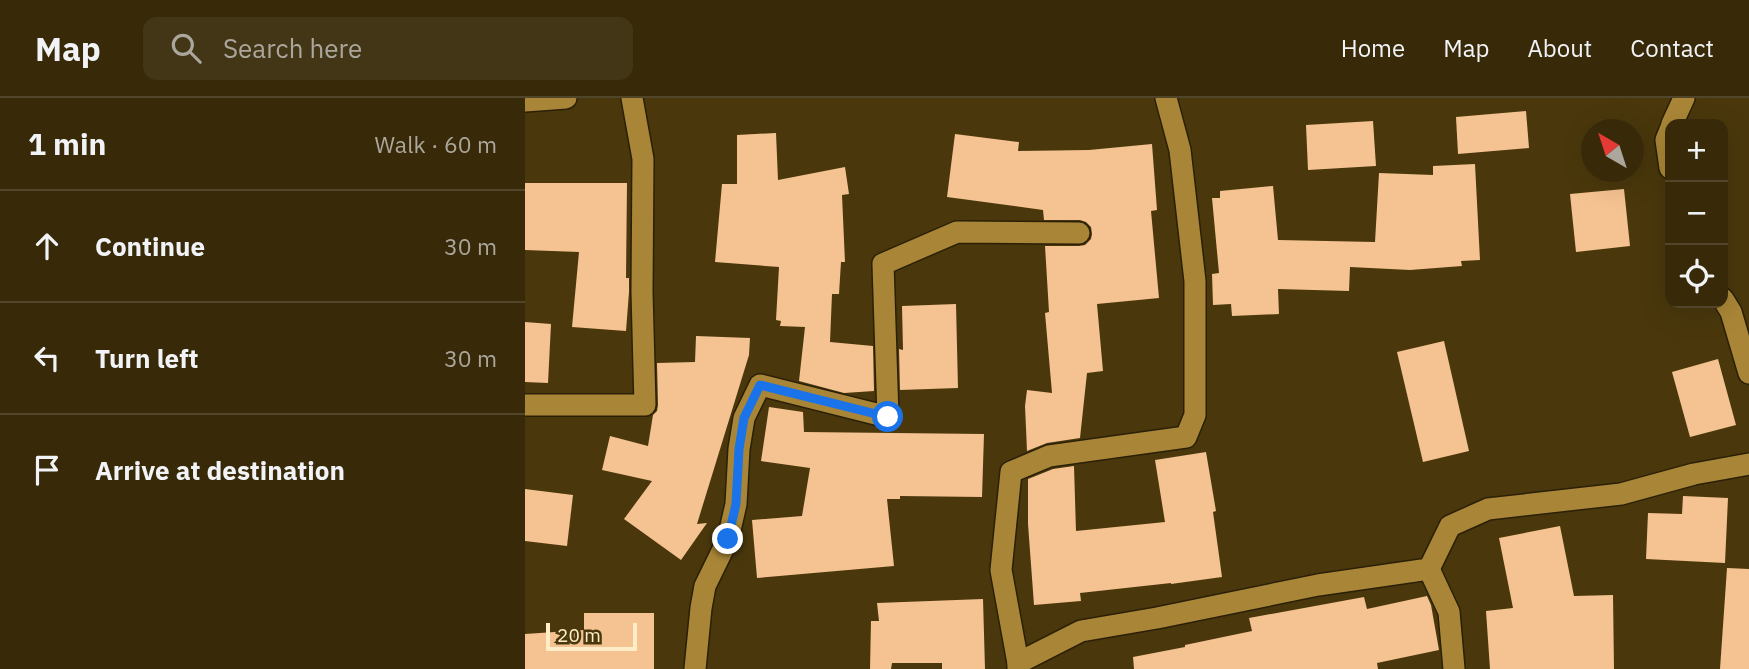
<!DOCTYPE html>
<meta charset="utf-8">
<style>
body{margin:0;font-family:"IBM Plex Sans",sans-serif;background:#433617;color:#f1f3f6}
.controls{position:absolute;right:21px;top:21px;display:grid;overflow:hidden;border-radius:14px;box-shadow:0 7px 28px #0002}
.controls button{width:63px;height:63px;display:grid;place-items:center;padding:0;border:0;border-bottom:2px solid #52462a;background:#382a09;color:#f1f3f6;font:35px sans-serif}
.compass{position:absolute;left:1056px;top:21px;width:63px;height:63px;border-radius:50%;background:#382a09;box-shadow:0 7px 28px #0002;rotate:321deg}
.scale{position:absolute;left:21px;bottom:18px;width:91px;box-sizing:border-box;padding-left:7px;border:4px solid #ffedc7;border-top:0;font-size:19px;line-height:24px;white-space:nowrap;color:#ffedc7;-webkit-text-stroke:5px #4a380c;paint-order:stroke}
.stop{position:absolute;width:21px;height:21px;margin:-16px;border:5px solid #1a73e8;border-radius:50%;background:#fff}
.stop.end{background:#1a73e8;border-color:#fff;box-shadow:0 2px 7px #0008}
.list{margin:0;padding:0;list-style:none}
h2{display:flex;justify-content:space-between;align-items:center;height:91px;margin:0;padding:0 28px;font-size:30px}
h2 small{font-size:23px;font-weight:400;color:#aba79c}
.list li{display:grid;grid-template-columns:46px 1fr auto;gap:21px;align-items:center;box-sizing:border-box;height:112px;padding:0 28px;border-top:2px solid #52462a}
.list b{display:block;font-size:26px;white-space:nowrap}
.list em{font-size:23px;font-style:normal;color:#aba79c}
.icon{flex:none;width:38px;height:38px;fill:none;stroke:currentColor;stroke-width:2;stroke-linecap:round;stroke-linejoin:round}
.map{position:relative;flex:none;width:1224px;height:571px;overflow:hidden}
header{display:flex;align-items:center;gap:42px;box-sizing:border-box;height:98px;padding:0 35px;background:#382a09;border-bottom:2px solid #52462a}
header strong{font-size:33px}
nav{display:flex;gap:38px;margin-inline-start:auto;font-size:24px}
.search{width:490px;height:63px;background:#433617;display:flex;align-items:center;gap:18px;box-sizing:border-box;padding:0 24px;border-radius:14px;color:#aba79c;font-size:26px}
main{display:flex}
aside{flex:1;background:#382a09}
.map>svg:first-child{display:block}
</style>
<header>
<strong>Map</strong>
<div class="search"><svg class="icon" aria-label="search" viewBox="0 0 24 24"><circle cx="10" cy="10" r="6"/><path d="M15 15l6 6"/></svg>Search here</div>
<nav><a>Home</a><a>Map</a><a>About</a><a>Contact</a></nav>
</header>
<main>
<aside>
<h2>1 min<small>Walk · 60 m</small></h2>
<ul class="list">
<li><svg class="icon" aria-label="ahead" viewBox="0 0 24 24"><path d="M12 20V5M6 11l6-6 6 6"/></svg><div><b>Continue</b></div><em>30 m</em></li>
<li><svg class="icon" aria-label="left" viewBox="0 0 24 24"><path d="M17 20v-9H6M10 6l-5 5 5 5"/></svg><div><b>Turn left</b></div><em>30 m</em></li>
<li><svg class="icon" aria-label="arrive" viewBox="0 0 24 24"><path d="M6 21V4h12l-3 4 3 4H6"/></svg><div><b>Arrive at destination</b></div></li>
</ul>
</aside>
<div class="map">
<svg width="1224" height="571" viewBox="0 0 1224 571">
<rect width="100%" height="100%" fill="#4a380c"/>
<g fill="#f5c291">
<polygon points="1001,13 1004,50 933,56 931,19"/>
<polygon points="848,23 851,68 783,72 781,27"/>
<polygon points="251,35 253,82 320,69 324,96 317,97 320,164 316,164 314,196 307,196 305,244 348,248 349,293 319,295 274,283 280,229 255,228 256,223 251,222 254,169 190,164 197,86 212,86 212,37"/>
<polygon points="430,36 494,44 493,53 564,52 627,46 632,112 626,113 634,200 572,206 578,273 562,275 555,340 522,345 502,353 500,308 502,292 527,295 520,215 524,214 520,148 554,148 560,147 566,141 567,136 566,129 561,124 555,122 519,122 518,112 422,99"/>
<polygon points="950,66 955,162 936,163 937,168 885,172 825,169 824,193 753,191 754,216 707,218 706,206 688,207 687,176 694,175 687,100 695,100 695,93 748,88 753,142 850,144 854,75 908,77 908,68"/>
<polygon points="0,85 102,85 101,180 104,180 104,194 101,233 47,229 54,154 0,152"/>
<polygon points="1099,91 1105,148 1051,154 1045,96"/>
<polygon points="431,206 433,290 375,292 374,251 378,252 377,208"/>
<polygon points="0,224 26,226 23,285 0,284"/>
<polygon points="171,238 225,240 224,257 172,426 182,425 156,462 99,421 127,383 77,372 85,338 123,348 128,317 132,313 133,307 132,265 170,264"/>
<polygon points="919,243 944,353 898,364 872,254"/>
<polygon points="1193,261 1211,327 1165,339 1147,274"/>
<polygon points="244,309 278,314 279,334 459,336 457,399 375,398 375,401 362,401 369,468 232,480 227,422 277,418 285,370 236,363"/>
<polygon points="681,354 691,413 688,414 697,479 646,486 646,485 555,495 556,503 509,507 503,426 503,381 528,371 549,368 551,433 640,424 630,362"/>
<polygon points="0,391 48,397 42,448 0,443"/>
<polygon points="1158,398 1203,400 1200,465 1121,461 1123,415 1157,416"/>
<polygon points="1035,428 1049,498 1088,497 1089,571 965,571 961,513 988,510 974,440"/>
<polygon points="1202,470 1224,471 1224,571 1195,571"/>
<polygon points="902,498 906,507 914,552 852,565 853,571 609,571 608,559 660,549 660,547 727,533 724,520 839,499 842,511"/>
<polygon points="458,501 460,571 417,571 417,565 367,565 366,571 345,571 346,523 354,523 352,505"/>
<polygon points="59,515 129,515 129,571 0,571 0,536 59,532"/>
</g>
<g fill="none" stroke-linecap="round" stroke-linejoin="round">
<g stroke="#2b2007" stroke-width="24">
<g id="minor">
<polyline points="0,3 41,0"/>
<polyline points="1147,26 1159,0"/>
<polyline points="1145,32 1141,42 1145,70"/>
<polyline points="1198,201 1206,214 1224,275"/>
<polyline points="0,307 120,307 117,194 118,61 107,0"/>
<polyline points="904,471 924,514 929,571"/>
<polyline points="493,565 476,472 486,374 524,358 661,339 670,317 670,183 655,52 641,0"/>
<polyline points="170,571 176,510 180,488 203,441 211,406 214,351 219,320 235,287 363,319 358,166 432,134 554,135"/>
<polyline points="493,571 493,565 556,533 632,520 793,487 904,471 925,428 963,411 1096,396 1169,376 1224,366"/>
</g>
</g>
<use href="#minor" stroke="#a98637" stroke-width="21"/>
</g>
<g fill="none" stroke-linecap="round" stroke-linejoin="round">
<polyline stroke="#1a73e8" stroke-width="9" points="203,441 211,406 214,351 219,320 235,287 363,319"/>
</g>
</svg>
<div class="controls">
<button>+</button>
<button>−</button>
<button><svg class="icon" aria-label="locate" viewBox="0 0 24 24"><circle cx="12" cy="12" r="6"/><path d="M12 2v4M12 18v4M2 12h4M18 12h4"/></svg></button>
</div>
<svg class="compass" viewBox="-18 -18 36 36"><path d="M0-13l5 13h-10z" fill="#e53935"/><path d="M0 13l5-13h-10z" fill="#aba79c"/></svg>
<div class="scale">20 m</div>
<div class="stop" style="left:363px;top:319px"></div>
<div class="stop end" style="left:203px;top:441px"></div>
</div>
</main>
